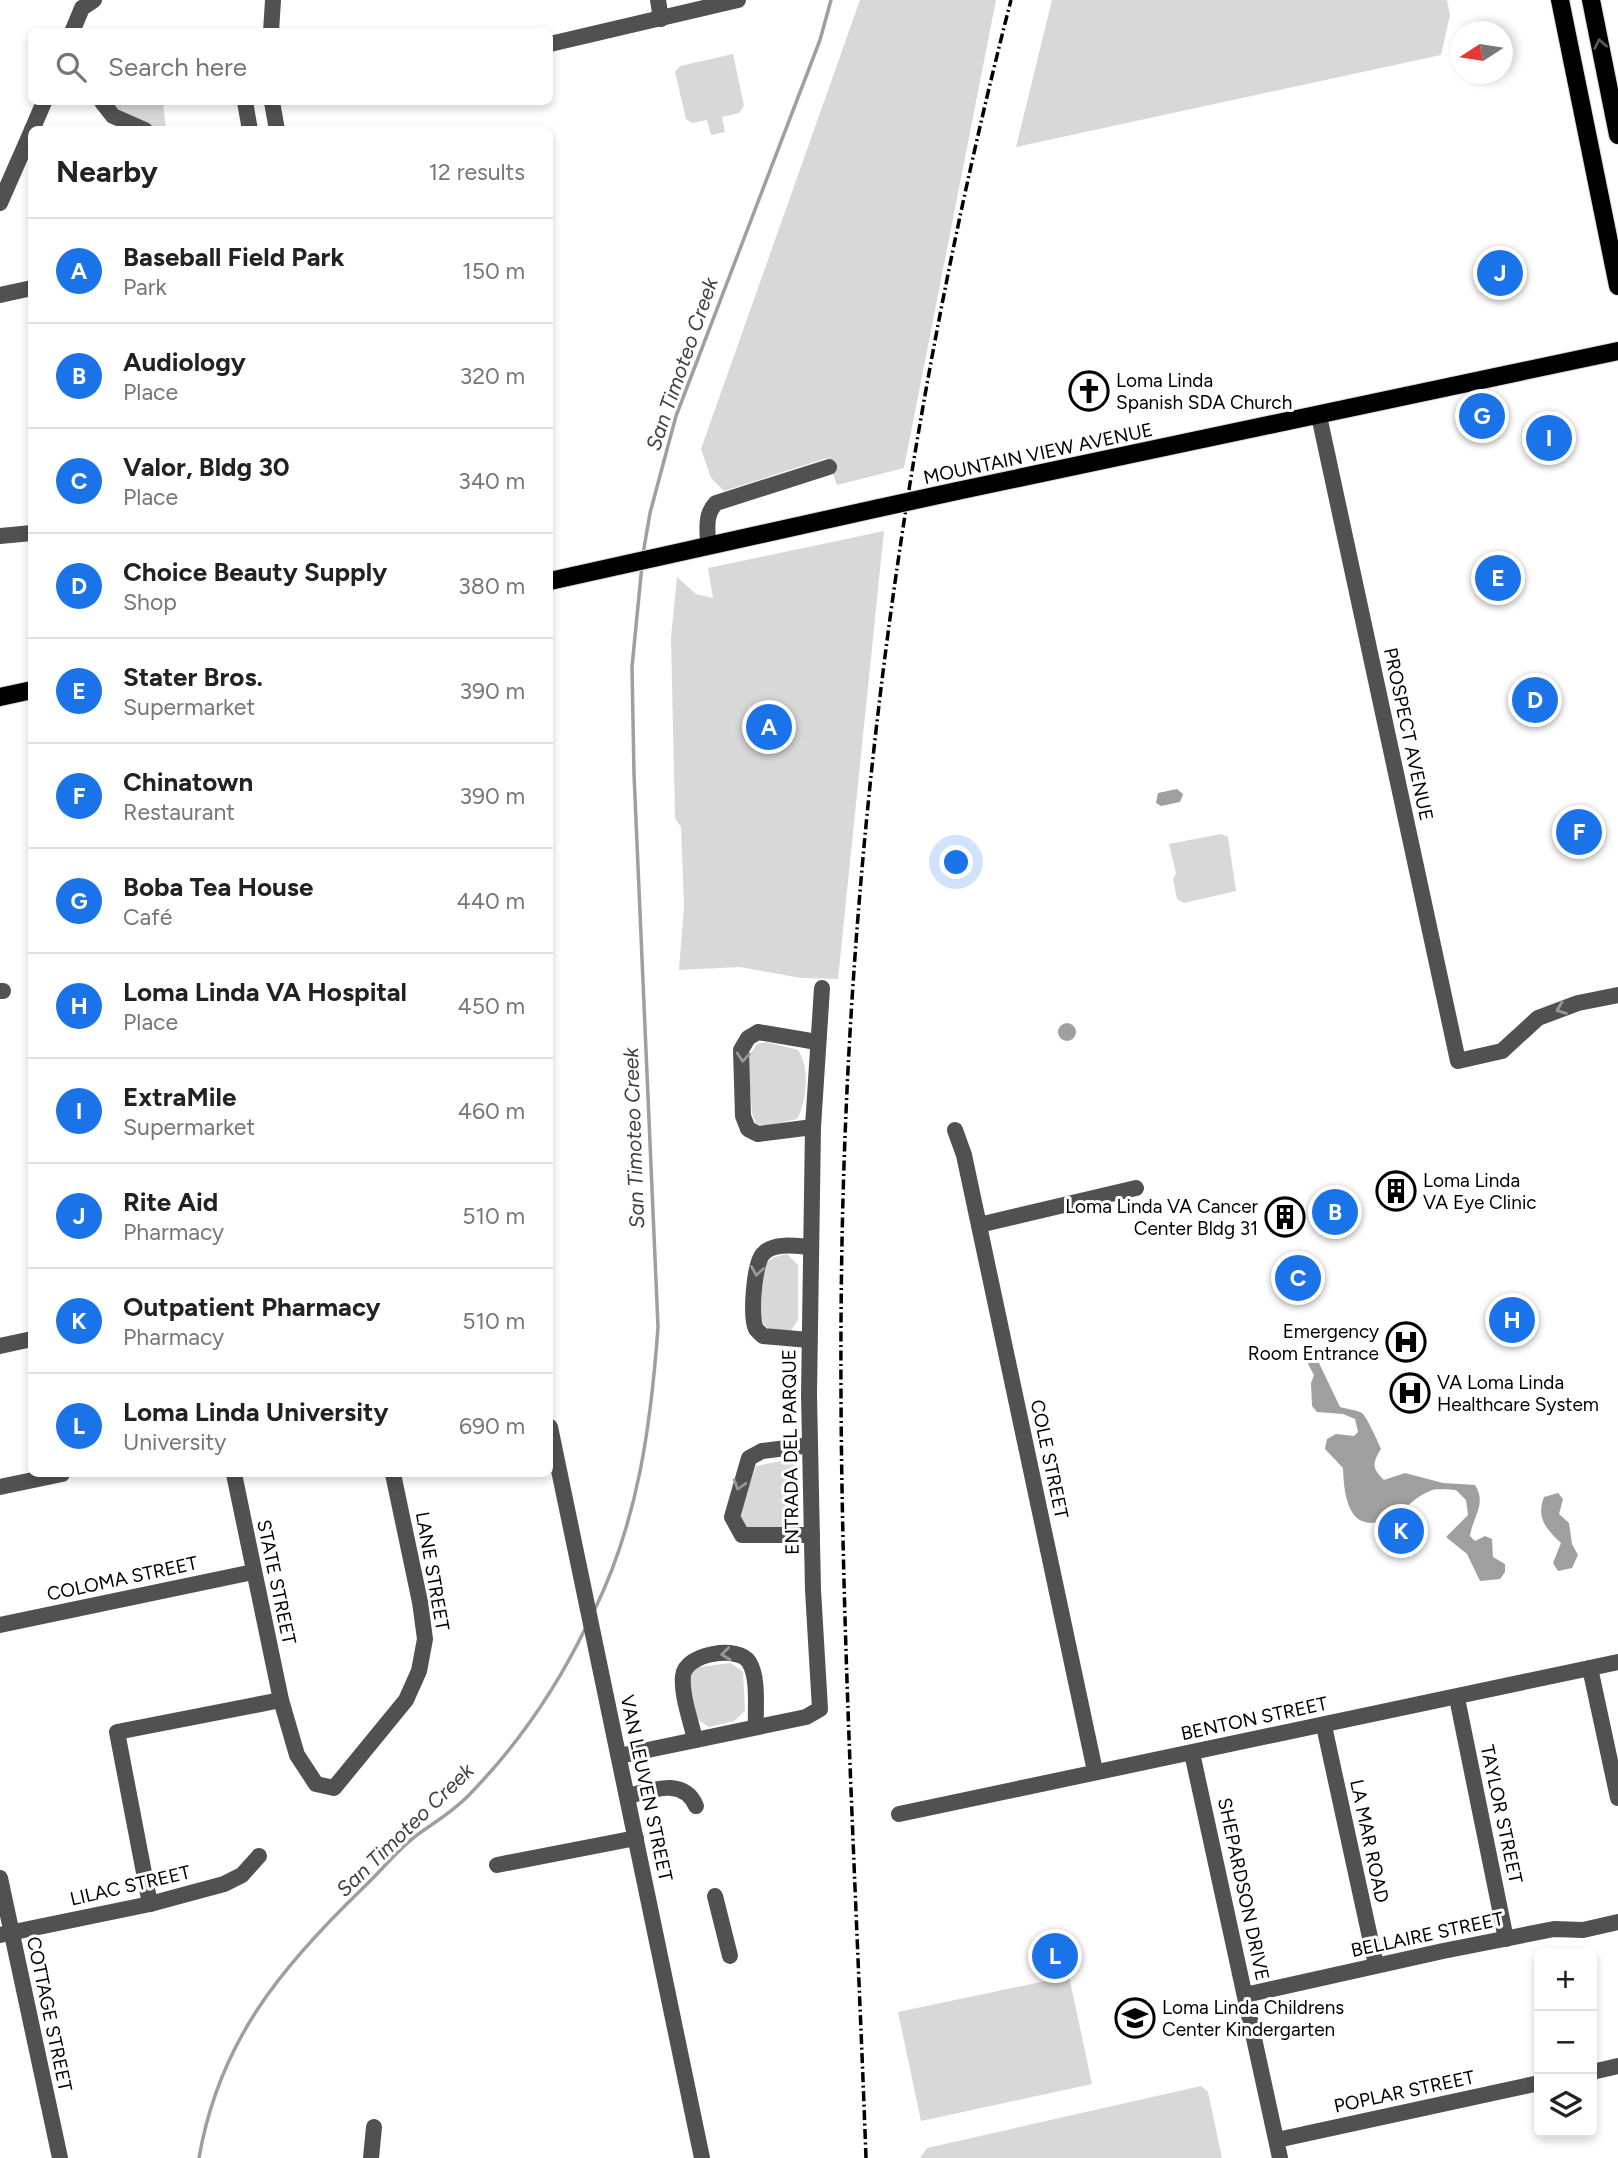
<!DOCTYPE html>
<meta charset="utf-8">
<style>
body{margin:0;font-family:Figtree,sans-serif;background:#f2f2f2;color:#222}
.controls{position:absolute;right:21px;bottom:21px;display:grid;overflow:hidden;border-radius:10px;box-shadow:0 4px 10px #0003}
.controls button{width:63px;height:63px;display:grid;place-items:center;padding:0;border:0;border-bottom:2px solid #e0e0e0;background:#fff;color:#222;font:35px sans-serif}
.compass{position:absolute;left:1450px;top:21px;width:63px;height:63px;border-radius:50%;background:#fff;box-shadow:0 4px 10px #0003;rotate:258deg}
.you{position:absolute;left:957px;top:863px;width:24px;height:24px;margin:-18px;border:5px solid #fff;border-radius:50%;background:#1a73e8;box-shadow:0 0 0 10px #1a73e833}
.badge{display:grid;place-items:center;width:46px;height:46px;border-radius:50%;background:#1a73e8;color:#fff;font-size:23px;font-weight:700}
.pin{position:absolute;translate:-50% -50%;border:4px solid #fff;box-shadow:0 2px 7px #0006}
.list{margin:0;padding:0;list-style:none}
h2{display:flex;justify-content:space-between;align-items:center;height:91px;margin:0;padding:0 28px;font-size:30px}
h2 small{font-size:23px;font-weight:400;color:#767676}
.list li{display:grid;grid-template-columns:46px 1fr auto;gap:21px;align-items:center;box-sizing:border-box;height:105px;padding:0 28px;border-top:2px solid #e0e0e0}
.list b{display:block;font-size:26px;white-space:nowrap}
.list p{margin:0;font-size:23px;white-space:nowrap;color:#767676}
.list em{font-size:23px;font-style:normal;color:#767676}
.icon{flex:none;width:38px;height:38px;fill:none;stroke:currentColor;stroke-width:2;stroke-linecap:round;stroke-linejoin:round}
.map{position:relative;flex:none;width:1618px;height:2158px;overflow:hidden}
.search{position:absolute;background:#fff;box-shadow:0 4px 10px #0003;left:28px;top:28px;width:525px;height:77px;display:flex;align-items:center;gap:18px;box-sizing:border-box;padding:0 24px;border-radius:10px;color:#767676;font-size:26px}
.panel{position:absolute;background:#fff;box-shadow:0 4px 10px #0003;left:28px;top:126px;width:525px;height:1351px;border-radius:10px}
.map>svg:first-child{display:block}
</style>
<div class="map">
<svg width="1618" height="2158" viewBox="0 0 1618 2158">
<rect width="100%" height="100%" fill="#fff"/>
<g fill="#d8d8d8">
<polygon points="860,0 996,0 904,468 837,485 827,458 724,491 711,478 701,449"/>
<polygon points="1052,0 1447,0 1450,15 1441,55 1016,147"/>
<polygon points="733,54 744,106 739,113 722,117 725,132 711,135 707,120 692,123 686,119 675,72 680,66"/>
<path d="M107 102H163L166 129C147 129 119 117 107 102Z"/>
<polygon points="884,531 838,979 801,978 740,967 679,970 684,907 681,827 675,818 671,637 677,577 696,594 713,598 708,568"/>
<polygon points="1221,834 1228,837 1236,891 1184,903 1177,899 1173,879 1176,873 1169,844"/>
<path d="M766 1042 798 1050C810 1067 807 1101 797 1119L766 1126 756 1124 752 1113 748 1057 757 1044Z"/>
<path d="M787 1254 798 1265V1320L790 1332C781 1331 770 1333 764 1324 759 1317 762 1270 767 1263 772 1256 780 1256 787 1254Z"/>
<polygon points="786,1460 797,1467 799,1518 790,1529 741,1527 739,1515 756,1466"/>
<polygon points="731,1663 743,1672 745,1711 734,1721 709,1727 697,1719 689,1681 691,1671 699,1667"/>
<polygon points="1069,1976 1092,2084 921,2121 898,2012"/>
<polygon points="1201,2086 1208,2092 1222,2158 920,2158 927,2148"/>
</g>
<g fill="#9f9f9f">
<polygon points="1177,789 1183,794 1180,802 1161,806 1156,803 1158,793"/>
<circle cx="1067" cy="1032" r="9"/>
<path d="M1310 1355 1318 1361 1340 1407C1346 1409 1357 1410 1362 1413 1367 1417 1378 1442 1381 1449 1372 1463 1372 1469 1384 1480L1405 1473 1443 1483 1475 1485C1487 1504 1473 1516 1470 1536L1475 1541 1485 1536 1492 1539 1493 1557 1505 1564V1572L1500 1579 1480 1581 1467 1554 1446 1537 1468 1515 1466 1500 1456 1490C1449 1490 1436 1488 1430 1491 1416 1496 1406 1509 1394 1516 1350 1539 1344 1500 1343 1468L1325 1449 1327 1439 1336 1434 1354 1436 1358 1432 1355 1419 1343 1414 1317 1412 1312 1406 1311 1383 1314 1375 1308 1364Z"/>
<path d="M1558 1493 1563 1499 1559 1514 1569 1523 1572 1544 1578 1555 1572 1568 1558 1571 1553 1563 1561 1543C1546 1529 1536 1518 1544 1497Z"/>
</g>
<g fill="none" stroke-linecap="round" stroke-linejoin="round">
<g stroke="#9f9f9f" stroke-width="3.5">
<polyline points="643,554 650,513 676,416 820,40 831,0"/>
<path d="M594 1611C638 1521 651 1425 658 1327L634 774 632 667 642 565"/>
<path d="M199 2158C219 2041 282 1966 364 1887 382 1870 398 1849 417 1835 436 1821 450 1814 468 1796 516 1747 556 1689 586 1627"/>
</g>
<g stroke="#dbdbdb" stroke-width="20">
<g id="major">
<polyline points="1560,0 1618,286"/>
<polyline points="1591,0 1618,135"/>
<polyline points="957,491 1618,351"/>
<polyline points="550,581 879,508"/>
<polyline points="0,697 32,690"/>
</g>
</g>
<g stroke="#515151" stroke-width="16">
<polyline points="658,0 661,19"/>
<polyline points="72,32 82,8 94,0"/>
<polyline points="271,32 273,0"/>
<polyline points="550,44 738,0"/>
<polyline points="102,102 113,116 145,130"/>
<polyline points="245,102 250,130"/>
<polyline points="272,102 277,130"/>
<polyline points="32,130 44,102"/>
<polyline points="0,203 32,130"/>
<polyline points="0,295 32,288"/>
<polyline points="1319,416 1458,1061 1502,1051 1538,1018 1578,1003 1618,995"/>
<polyline points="0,536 32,533"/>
<path d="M708 546C708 531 704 515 716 503L829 467"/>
<polyline points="0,991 3,991"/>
<polyline points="813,1127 758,1134 748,1129 743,1116 741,1050 748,1038 758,1032 817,1042"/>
<polyline points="955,1130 964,1155 1095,1771"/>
<polyline points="979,1225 1136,1188"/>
<path d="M809 1340 763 1336C763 1336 756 1329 756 1329 750 1317 754 1263 763 1254 773 1242 796 1246 810 1247"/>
<polyline points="0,1346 32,1339"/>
<polyline points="550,1427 702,2158"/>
<polyline points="810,1445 762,1451 749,1458 732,1517 742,1535 812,1535"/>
<polyline points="234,1474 281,1700 297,1755 316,1784 334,1788 406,1700 419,1671 425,1639 420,1602 393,1474"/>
<polyline points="0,1487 62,1474"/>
<polyline points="0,1625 253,1572"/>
<polyline points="1590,1668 1618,1798"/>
<polyline points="1457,1698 1506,1939"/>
<polyline points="1324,1726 1376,1965"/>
<path d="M695 1740C691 1721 681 1695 683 1676 685 1653 739 1645 749 1662 759 1678 755 1708 756 1726"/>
<polyline points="1192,1753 1280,2158"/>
<polyline points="619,1756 806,1717 820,1709 813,1590 809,1394 813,1127 822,988"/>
<path d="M628 1796C652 1790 684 1777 696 1806"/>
<polyline points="899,1814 1618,1662"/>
<polyline points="497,1865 636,1838"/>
<polyline points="0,1878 60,2158"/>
<polyline points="715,1896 730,1956"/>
<polyline points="150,1904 117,1732 281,1700"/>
<polyline points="0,1935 150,1904 224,1884 242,1875 259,1856"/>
<polyline points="1245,1995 1443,1951 1554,1929 1583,1930 1618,1922"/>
<polyline points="1592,2072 1618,2066"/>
<polyline points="1277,2140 1539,2083"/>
<polyline points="371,2158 374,2127"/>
</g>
<use href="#major" stroke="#000" stroke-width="18"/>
<path stroke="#000" stroke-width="3.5" stroke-dasharray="10 3.5 2 3.5" stroke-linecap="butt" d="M866 2158C854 1828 833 1496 844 1165 857 773 913 380 1011 0"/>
<g stroke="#dbdbdb" stroke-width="20" stroke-linecap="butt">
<polyline id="major-bridge" points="879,508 957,491"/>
</g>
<use href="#major-bridge" stroke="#000" stroke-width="18"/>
</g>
<defs><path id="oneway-chevron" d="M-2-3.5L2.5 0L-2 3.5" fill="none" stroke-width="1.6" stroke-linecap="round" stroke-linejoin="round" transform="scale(1.75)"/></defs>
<use stroke="#595959" href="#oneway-chevron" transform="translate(1600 44) rotate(-101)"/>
<g stroke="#979797">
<use href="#oneway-chevron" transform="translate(1561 1009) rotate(159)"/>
<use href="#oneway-chevron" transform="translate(743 1057) rotate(95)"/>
<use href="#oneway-chevron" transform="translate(757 1271) rotate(99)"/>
<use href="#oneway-chevron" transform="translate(739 1485) rotate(107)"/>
<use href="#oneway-chevron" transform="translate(726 1654) rotate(174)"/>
</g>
<defs>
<g id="church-ring" transform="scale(2.0125)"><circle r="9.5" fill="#fff" stroke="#000" stroke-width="1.5"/><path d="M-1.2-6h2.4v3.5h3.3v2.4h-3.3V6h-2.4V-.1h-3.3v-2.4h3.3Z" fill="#000"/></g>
<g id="building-ring" transform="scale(2.0125)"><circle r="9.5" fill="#fff" stroke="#000" stroke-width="1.5"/><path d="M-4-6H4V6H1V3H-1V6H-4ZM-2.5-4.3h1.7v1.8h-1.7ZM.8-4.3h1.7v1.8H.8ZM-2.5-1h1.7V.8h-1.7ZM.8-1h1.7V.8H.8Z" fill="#000"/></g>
<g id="hospital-ring" transform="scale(2.0125)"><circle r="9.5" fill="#fff" stroke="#000" stroke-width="1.5"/><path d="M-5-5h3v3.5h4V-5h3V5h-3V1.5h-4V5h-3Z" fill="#000"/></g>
<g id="school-ring" transform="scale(2.0125)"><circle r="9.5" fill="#fff" stroke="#000" stroke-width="1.5"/><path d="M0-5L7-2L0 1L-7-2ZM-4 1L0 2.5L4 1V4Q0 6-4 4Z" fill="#000"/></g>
</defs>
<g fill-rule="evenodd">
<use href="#church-ring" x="1089" y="391"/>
<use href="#building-ring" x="1396" y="1191"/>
<use href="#building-ring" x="1285" y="1217"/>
<use href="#hospital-ring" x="1406" y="1342"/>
<use href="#hospital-ring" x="1410" y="1393"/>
<use href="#school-ring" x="1135" y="2018"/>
</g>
<g text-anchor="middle" stroke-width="6" stroke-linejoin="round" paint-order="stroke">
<g font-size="19" fill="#000" stroke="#fff" text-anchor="start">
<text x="1116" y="387">Loma Linda<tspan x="1116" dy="22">Spanish SDA Church</tspan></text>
<text x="1423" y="1187">Loma Linda<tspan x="1423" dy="22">VA Eye Clinic</tspan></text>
<text x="1258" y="1213" text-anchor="end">Loma Linda VA Cancer<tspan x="1258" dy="22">Center Bldg 31</tspan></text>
<text x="1379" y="1338" text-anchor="end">Emergency<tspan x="1379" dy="22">Room Entrance</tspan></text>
<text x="1437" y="1389">VA Loma Linda<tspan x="1437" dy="22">Healthcare System</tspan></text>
<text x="1162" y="2014">Loma Linda Childrens<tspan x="1162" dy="22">Center Kindergarten</tspan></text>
</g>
<g font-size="19" fill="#000" stroke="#fff">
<text transform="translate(1038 453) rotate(-12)" y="7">MOUNTAIN VIEW AVENUE</text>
<text transform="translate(1409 734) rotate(78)" y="7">PROSPECT AVENUE</text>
<text transform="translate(790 1452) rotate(-91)" y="7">ENTRADA DEL PARQUE</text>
<text transform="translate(1050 1459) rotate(78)" y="7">COLE STREET</text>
<text transform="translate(433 1571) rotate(80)" y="7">LANE STREET</text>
<text transform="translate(122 1578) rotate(-12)" y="7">COLOMA STREET</text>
<text transform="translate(277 1582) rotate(78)" y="7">STATE STREET</text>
<text transform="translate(1254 1718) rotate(-12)" y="7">BENTON STREET</text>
<text transform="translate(647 1788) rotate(78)" y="7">VAN LEUVEN STREET</text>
<text transform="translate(1502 1814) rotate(78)" y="7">TAYLOR STREET</text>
<text transform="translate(1370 1841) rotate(78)" y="7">LA MAR ROAD</text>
<text transform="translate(130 1885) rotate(-13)" y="7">LILAC STREET</text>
<text transform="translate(1244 1889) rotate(78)" y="7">SHEPARDSON DRIVE</text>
<text transform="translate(1427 1934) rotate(-12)" y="7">BELLAIRE STREET</text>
<text transform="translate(50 2014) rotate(78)" y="7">COTTAGE STREET</text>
<text transform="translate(1404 2091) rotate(-12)" y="7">POPLAR STREET</text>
</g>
<g font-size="21" font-style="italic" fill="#404040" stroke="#fff">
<text transform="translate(682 364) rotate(-71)" y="7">San Timoteo Creek</text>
<text transform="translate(634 1138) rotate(-92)" y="7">San Timoteo Creek</text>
<text transform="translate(405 1830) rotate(-44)" y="7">San Timoteo Creek</text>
</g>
</g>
</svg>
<div class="controls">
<button>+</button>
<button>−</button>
<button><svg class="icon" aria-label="layers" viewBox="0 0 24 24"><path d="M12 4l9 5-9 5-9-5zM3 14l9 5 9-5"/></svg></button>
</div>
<svg class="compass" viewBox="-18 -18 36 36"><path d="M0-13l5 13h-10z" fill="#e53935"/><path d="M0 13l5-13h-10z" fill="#767676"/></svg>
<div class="you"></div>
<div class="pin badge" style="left:769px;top:727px">A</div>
<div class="pin badge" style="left:1335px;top:1212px">B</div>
<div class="pin badge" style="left:1298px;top:1278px">C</div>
<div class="pin badge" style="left:1535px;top:700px">D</div>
<div class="pin badge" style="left:1498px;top:578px">E</div>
<div class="pin badge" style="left:1579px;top:832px">F</div>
<div class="pin badge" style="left:1482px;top:416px">G</div>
<div class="pin badge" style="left:1512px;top:1320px">H</div>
<div class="pin badge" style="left:1549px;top:438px">I</div>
<div class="pin badge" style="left:1500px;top:273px">J</div>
<div class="pin badge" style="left:1401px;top:1531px">K</div>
<div class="pin badge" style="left:1055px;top:1956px">L</div>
<div class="search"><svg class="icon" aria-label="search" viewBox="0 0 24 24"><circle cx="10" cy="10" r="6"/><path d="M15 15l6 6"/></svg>Search here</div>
<section class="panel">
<h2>Nearby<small>12 results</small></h2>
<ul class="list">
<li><span class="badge">A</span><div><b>Baseball Field Park</b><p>Park</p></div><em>150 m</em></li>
<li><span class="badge">B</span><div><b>Audiology</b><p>Place</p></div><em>320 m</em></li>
<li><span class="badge">C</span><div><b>Valor, Bldg 30</b><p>Place</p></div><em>340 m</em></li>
<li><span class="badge">D</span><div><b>Choice Beauty Supply</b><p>Shop</p></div><em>380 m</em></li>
<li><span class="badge">E</span><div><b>Stater Bros.</b><p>Supermarket</p></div><em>390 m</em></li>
<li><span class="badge">F</span><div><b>Chinatown</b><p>Restaurant</p></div><em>390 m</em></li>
<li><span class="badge">G</span><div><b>Boba Tea House</b><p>Café</p></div><em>440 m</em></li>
<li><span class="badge">H</span><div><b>Loma Linda VA Hospital</b><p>Place</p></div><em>450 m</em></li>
<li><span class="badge">I</span><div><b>ExtraMile</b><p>Supermarket</p></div><em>460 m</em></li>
<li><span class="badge">J</span><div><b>Rite Aid</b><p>Pharmacy</p></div><em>510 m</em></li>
<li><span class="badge">K</span><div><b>Outpatient Pharmacy</b><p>Pharmacy</p></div><em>510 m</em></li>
<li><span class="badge">L</span><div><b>Loma Linda University</b><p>University</p></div><em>690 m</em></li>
</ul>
</section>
</div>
